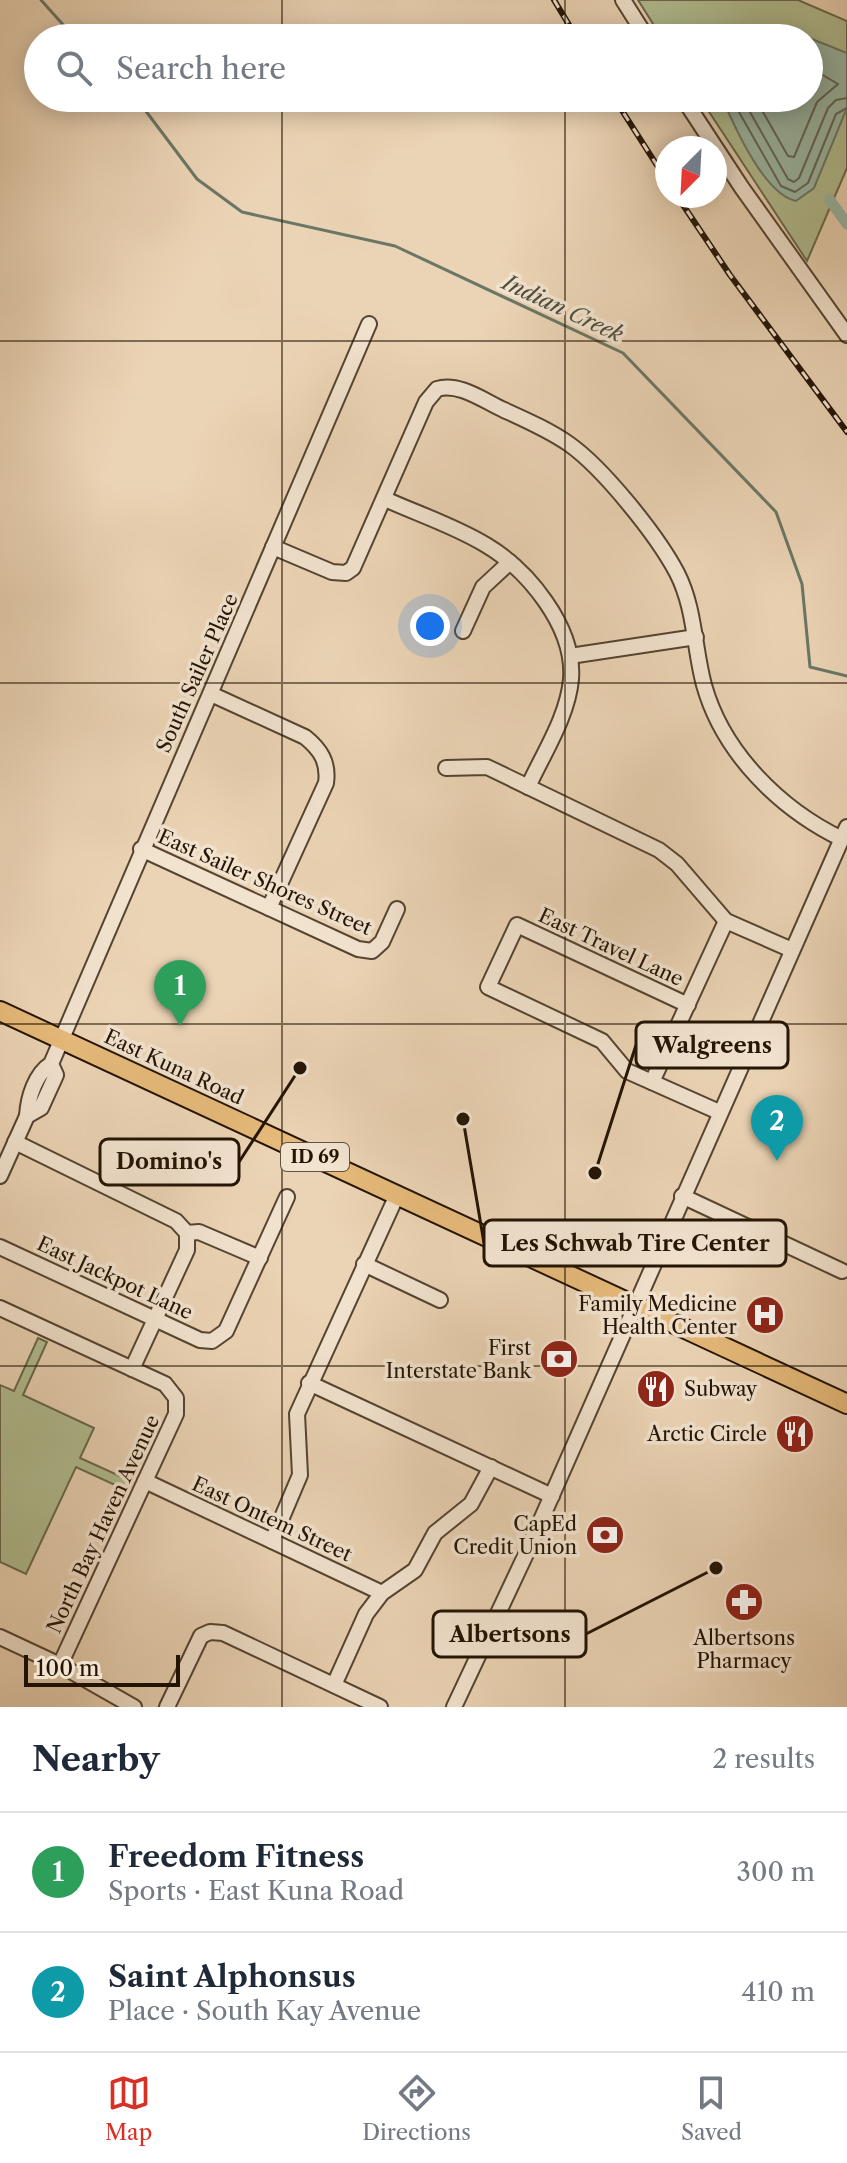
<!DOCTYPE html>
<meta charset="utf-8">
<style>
body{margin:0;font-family:"Libre Caslon Text",serif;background:#f6f6f7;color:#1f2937}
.compass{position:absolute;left:655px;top:136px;width:72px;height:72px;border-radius:50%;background:#fff;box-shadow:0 4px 20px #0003;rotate:204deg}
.scale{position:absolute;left:24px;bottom:20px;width:156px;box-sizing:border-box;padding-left:8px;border:4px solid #231405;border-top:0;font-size:22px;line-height:28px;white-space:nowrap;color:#231405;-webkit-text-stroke:6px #f2e3cf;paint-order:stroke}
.you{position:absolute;left:430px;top:626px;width:28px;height:28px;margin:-20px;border:6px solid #fff;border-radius:50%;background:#1a73e8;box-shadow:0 0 0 12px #1a73e833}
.badge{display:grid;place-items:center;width:52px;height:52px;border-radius:50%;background:#d93025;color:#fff;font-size:26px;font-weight:700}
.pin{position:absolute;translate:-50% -66px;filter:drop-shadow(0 2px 4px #0008)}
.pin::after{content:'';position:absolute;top:42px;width:28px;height:24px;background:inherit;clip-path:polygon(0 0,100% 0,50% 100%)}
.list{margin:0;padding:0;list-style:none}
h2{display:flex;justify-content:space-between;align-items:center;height:104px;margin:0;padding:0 32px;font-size:34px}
h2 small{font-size:26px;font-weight:400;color:#747a83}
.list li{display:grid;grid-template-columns:52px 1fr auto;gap:24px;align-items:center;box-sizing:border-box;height:120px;padding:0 32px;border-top:2px solid #e0e1e3}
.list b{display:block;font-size:30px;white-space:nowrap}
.list p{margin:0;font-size:26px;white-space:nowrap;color:#747a83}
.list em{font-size:26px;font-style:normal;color:#747a83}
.icon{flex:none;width:44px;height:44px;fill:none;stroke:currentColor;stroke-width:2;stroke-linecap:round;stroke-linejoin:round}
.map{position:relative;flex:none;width:847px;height:1707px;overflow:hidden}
.search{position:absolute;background:#fff;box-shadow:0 4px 20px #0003;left:24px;right:24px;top:24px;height:88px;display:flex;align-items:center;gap:20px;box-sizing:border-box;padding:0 28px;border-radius:44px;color:#747a83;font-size:30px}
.sheet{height:344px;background:#fff}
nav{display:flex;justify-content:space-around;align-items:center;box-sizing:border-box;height:112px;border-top:2px solid #e0e1e3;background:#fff;font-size:22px;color:#747a83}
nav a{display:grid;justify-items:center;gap:4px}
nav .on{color:#d93025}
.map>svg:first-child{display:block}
</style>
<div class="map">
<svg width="847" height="1707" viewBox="0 0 847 1707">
<rect width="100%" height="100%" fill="#ebd4b5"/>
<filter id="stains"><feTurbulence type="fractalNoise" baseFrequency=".0025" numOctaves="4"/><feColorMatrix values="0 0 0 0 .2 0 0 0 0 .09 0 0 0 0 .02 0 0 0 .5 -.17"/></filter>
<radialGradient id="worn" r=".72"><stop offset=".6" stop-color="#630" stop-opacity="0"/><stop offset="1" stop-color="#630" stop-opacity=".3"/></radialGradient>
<g fill="#b1be92" stroke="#6a694c" stroke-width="2">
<polygon points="638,0 798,0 847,21 847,168 807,261 700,98 809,98 809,38 662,38"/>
<polygon points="38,1338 47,1342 23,1395 94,1428 80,1458 133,1482 128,1491 76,1467 26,1574 0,1562 0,1385 14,1391"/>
</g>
<path fill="#9ab9a7" stroke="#6a7766" stroke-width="2" d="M777 25 847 53V108L814 188 796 201C765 195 735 128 723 100L809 98V38H755L762 28Z"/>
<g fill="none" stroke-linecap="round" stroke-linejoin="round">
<g stroke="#5e6656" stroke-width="2">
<polyline points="731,98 781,186 795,192 808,183 836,114 847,108"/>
<polyline points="742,98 788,179 794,182 799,178 828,108 836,100 847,98"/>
<polyline points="755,98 788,156 794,157 817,102 838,84 809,67"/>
</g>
<g stroke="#6a7766" stroke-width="3">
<polyline points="41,0 75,38"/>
<polyline points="136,98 197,179 242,212 395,246 623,353 776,512 802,584 810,667 847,676"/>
</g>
<polyline stroke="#9ab9a7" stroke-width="11" points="829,199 847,224"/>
<g stroke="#554431" stroke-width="18">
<g id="minor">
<polyline points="623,0 647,38"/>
<polyline points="683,98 742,188 847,335"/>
<path d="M385 499C418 514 455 526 486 545 528 570 575 627 571 679 568 716 543 754 528 787"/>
<path d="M273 547 332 572 346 573 353 568 426 402 437 389C459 382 484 401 504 410 526 420 549 430 569 444 603 468 657 535 677 573 695 608 694 648 704 685 723 753 780 809 842 839"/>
<polyline points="463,631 483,587 510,562"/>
<polyline points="570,656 696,637"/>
<path d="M211 694 305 737C320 749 329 762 326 783L269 908"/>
<polyline points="446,768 487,767 659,850 677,864 726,921 792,950"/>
<polyline points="141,849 358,949 372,951 382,942 397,909"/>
<polyline points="688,1005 517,925 488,987 602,1041 627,1071 719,1112"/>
<path d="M51 1064 56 1075 41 1108 27 1116C28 1098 35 1074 51 1064L369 324"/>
<polyline points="652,1082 726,921"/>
<polyline points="15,1142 176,1221 187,1233"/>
<polyline points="0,1176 27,1116"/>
<polyline points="682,1196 842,1271"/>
<polyline points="187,1233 199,1232 260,1258"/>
<polyline points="0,1247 200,1340 212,1341 226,1331 287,1197"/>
<polyline points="364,1264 440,1300"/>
<polyline points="0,1308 165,1384 176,1398 176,1414 60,1665"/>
<polyline points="132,1369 187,1250 187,1233"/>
<polyline points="309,1383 552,1496"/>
<polyline points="145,1481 382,1593"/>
<polyline points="272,1541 300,1475 297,1414 397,1195"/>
<polyline points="0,1637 60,1665 134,1707"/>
<polyline points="334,1685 366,1614 382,1593 415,1570 435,1533 471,1504 491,1467"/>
<polyline points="167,1707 201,1636 210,1632 223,1633 380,1707"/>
<polyline points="454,1707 526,1554 847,827"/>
</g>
</g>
<g stroke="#231405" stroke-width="22">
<polyline id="major" points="0,1011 847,1404"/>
</g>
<use href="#minor" stroke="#f2e3cf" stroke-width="14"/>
<use href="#major" stroke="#e6ba7a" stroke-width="18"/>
<g stroke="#231405" stroke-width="6">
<g id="rail">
<polyline points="554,0 577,38"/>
<polyline points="614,98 667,181"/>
<polyline points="677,196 730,275 847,432"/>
</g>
</g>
<use href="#rail" stroke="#f2e3cf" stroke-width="3" stroke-dasharray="9" stroke-linecap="butt"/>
</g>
<path fill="none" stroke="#231405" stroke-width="2" stroke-opacity="0.55" d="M282 0V38M565 0V38M282 98V1707M565 98V1707M0 341H847M0 683H847M0 1024H847M0 1366H847"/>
<defs>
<g id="hospital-disc" transform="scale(2)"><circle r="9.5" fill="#8f2418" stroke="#f2e3cf"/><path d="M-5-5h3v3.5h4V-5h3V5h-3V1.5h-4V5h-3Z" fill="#fff"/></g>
<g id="bank-disc" transform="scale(2)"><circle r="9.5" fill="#8f2418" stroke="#f2e3cf"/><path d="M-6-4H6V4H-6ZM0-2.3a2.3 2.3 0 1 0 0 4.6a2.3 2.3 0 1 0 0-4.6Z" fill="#fff"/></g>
<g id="restaurant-disc" transform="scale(2)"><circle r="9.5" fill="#8f2418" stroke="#f2e3cf"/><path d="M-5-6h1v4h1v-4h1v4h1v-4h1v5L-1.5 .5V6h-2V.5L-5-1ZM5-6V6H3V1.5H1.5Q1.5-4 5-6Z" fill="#fff"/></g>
<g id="pharmacy-disc" transform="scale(2)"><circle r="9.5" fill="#8f2418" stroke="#f2e3cf"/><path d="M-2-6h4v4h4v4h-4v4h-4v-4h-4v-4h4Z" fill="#fff"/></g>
</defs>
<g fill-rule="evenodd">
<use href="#hospital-disc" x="765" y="1315"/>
<use href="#bank-disc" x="559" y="1359"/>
<use href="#restaurant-disc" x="656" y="1389"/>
<use href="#restaurant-disc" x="795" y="1434"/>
<use href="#bank-disc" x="605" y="1535"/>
<use href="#pharmacy-disc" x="744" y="1602"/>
</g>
<g text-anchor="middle" stroke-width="7" stroke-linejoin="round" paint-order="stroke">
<rect fill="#f2e3cf" stroke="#615242" stroke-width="2" x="281" y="1143" width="68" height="28" rx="6"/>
<g font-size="18" font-weight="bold" fill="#231405">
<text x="315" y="1163">ID 69</text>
</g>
<g font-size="20" fill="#231405" stroke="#f2e3cf">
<text transform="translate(197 673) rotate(-66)" y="7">South Sailer Place</text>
<text transform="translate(265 882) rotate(24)" y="7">East Sailer Shores Street</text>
<text transform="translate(611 947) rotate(25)" y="7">East Travel Lane</text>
<text transform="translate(174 1067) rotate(25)" y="7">East Kuna Road</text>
<text transform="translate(115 1278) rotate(25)" y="7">East Jackpot Lane</text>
<text transform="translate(272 1519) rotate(25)" y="7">East Ontem Street</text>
<text transform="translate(103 1524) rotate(-65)" y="7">North Bay Haven Avenue</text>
</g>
<g font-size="20" fill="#231405" stroke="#f2e3cf" text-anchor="end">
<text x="737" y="1311">Family Medicine<tspan x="737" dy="23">Health Center</tspan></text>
<text x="531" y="1355">First<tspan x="531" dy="23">Interstate Bank</tspan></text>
<text x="684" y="1396" text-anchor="start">Subway</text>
<text x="767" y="1441">Arctic Circle</text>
<text x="577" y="1531">CapEd<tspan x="577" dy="23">Credit Union</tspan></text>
<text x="744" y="1645" text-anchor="middle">Albertsons<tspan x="744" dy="23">Pharmacy</tspan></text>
</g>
<g font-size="22" font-style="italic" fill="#4d4e3e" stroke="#f2e3cf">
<text transform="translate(563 308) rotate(25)" y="8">Indian Creek</text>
</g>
</g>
<path fill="none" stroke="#231405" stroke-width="3" d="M595 1173L636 1045M300 1068L239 1162M463 1119L484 1243M716 1568L586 1634"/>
<g fill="#231405" stroke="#f2e3cf" stroke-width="3">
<circle cx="595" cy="1173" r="8"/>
<circle cx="300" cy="1068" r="8"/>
<circle cx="463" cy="1119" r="8"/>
<circle cx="716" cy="1568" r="8"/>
</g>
<g fill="#f2e3cf" stroke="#231405" stroke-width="3">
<rect x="636" y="1022" width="152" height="46" rx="8"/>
<rect x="100" y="1139" width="139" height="46" rx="8"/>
<rect x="484" y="1220" width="302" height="46" rx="8"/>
<rect x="433" y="1611" width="153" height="46" rx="8"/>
</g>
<g font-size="22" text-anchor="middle" font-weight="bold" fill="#231405">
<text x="712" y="1053">Walgreens</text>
<text x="169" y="1169">Domino's</text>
<text x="635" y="1251">Les Schwab Tire Center</text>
<text x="510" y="1642">Albertsons</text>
</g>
<rect width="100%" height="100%" filter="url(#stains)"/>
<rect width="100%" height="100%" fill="url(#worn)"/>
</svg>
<svg class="compass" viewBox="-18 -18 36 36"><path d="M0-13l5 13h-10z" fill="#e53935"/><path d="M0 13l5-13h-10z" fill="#747a83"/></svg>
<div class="scale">100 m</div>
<div class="you"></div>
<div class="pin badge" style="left:180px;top:1026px;background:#2e9e5b">1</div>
<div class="pin badge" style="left:777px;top:1161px;background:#0f9aa8">2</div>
<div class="search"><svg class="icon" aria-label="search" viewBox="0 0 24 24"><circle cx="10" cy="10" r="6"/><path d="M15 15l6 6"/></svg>Search here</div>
</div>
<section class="sheet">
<h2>Nearby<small>2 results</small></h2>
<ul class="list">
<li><span class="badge" style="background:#2e9e5b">1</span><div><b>Freedom Fitness</b><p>Sports · East Kuna Road</p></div><em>300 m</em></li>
<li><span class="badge" style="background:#0f9aa8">2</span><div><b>Saint Alphonsus</b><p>Place · South Kay Avenue</p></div><em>410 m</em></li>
</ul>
</section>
<nav>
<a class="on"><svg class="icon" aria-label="map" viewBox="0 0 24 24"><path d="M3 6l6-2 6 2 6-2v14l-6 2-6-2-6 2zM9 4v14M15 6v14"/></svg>Map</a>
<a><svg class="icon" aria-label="directions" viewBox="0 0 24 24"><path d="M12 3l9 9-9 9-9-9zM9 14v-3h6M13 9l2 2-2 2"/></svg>Directions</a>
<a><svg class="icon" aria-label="saved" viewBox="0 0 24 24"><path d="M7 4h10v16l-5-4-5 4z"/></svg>Saved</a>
</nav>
